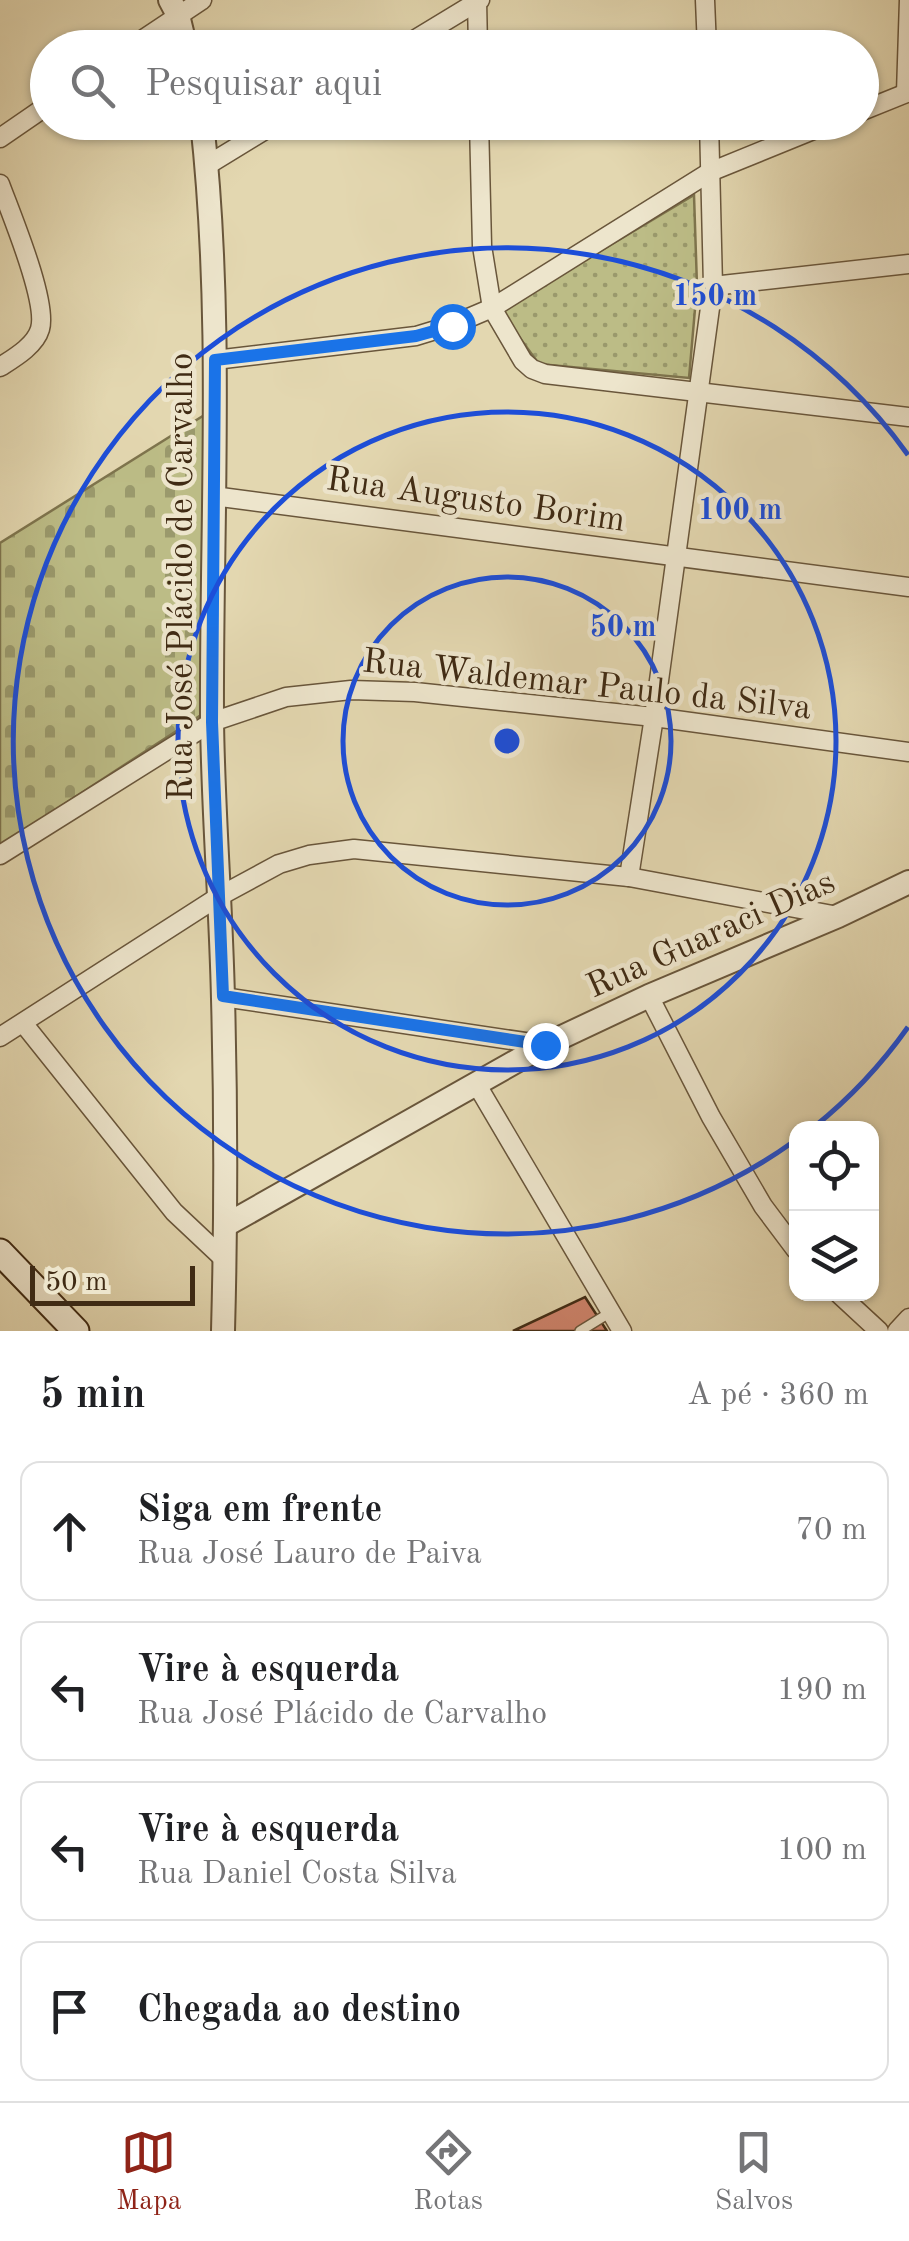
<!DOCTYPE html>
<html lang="pt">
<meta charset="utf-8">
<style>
body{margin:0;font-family:"Old Standard TT",serif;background:#f2f2f2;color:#202124}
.controls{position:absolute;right:30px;bottom:30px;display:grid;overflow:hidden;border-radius:20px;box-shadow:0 2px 8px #0004}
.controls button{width:90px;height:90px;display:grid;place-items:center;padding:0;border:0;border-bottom:2px solid #e0e0e0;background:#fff;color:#202124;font:50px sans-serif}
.scale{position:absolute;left:30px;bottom:25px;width:165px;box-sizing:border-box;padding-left:10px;border:5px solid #402b14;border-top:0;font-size:28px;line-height:35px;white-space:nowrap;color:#402b14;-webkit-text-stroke:8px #ede5cc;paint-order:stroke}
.stop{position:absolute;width:30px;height:30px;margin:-22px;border:8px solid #1a73e8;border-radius:50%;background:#fff}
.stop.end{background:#1a73e8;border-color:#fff;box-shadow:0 2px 10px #0008}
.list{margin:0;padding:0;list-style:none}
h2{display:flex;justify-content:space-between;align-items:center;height:130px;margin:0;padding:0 40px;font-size:42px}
h2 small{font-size:32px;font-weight:400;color:#757577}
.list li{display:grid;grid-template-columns:65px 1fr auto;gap:30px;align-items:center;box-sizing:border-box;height:140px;margin:0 20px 20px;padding:0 20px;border:2px solid #e0e0e0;border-radius:20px}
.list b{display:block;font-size:38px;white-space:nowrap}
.list p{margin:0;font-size:32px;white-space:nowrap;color:#757577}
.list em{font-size:32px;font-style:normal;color:#757577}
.icon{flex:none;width:55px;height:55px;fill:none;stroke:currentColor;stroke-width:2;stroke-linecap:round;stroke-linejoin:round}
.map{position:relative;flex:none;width:909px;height:1331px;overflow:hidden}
.search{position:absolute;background:#fff;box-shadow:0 2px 8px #0004;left:30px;right:30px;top:30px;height:110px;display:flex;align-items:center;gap:25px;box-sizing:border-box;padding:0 35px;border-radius:55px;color:#757577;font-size:38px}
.sheet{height:770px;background:#fff}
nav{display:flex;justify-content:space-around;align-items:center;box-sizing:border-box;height:140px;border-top:2px solid #e0e0e0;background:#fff;font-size:28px;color:#757577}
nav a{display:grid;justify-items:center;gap:5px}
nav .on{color:#8f2418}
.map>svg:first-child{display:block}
</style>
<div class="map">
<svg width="909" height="1331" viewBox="0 0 909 1331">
<defs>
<pattern id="cemetery-stones" width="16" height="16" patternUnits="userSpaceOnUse" patternTransform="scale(2.5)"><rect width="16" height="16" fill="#bcbc86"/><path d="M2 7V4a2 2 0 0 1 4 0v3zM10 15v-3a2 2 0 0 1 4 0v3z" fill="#9a996c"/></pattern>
<pattern id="park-dots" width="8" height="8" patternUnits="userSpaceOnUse" patternTransform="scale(2.5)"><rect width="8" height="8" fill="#bcbc86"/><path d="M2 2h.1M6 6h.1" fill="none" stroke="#9a996c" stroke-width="1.8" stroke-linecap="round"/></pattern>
</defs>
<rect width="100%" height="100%" fill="#e3d7b0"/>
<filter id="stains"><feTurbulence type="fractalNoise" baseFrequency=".002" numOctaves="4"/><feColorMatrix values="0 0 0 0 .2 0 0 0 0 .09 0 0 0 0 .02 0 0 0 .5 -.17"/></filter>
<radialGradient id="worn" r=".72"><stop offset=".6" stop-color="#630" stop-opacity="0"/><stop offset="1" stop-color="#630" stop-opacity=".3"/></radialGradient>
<polygon fill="url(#cemetery-stones)" stroke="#7e744d" stroke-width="2.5" points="206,414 201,715 0,846 0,543"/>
<polygon fill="url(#park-dots)" stroke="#7e744d" stroke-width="2.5" points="694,195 697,286 689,378 539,364 500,311"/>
<polygon fill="#d1856e" stroke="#402b14" stroke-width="2.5" points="585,1297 607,1331 513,1331"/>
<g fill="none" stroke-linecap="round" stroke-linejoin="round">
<g stroke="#69563b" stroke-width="12">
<polyline id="service" points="580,1331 611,1312"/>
</g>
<g stroke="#69563b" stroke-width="21">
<g id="minor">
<polyline points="477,0 478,48"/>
<polyline points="705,0 707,48"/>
<polyline points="130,48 202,0"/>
<polyline points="401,48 480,0"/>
<polyline points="906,93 909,0"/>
<polyline points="862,111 909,92"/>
<polyline points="479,122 482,246 492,308 523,361 532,369 545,374 909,417"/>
<polyline points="0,138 48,105"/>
<polyline points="206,166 278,122"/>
<path d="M0 184C11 214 48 302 40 329 35 346 14 358 0 367"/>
<polyline points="713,286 909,264"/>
<polyline points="215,360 416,336 452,325 492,308 710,172 833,122"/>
<polyline points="213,496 909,587"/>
<polyline points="0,855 212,722 286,697 351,690 415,692 654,717 909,752"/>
<polyline points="629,877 654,717 713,286 709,122"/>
<polyline points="649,996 711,1117 763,1206 796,1250"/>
<polyline points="223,997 545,1045"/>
<polyline points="23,1023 174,1212 225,1260"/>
<polyline points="0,1037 218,897 279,864 309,855 354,849 629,877 838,916"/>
<polyline points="477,1085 622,1331"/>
<polyline points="839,1294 879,1331"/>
<polyline points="897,1331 909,1318"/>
</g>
</g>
<g stroke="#69563b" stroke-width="26">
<g id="tertiary">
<polyline points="170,0 178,15 186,48"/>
<path d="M202 122C224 320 211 521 212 719 213 812 221 905 223 999 226 1109 226 1220 223 1331"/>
<polyline points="226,1225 545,1045 649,996 838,916 909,882"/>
</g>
</g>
<g stroke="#402b14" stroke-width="29">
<polyline id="secondary" points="0,1252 76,1331"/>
</g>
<use href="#service" stroke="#ede5cc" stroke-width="9"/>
<use href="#minor" stroke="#ede5cc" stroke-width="18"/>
<use href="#tertiary" stroke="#ede5cc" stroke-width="22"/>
<use href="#secondary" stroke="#ede5cc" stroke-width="25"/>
</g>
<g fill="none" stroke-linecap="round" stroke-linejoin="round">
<polyline stroke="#1a73e8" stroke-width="12" points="452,326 416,336 215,360 212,722 223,996 545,1045"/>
</g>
<g fill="none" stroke="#1d4ed8" stroke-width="5">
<circle cx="507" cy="741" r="164"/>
<circle cx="507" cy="741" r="329"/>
<path d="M908 1027A493 493 0 0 1 814 1127M793 1142A493 493 0 1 1 908 455"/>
</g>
<g text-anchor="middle" stroke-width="9" stroke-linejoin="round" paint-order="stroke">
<g font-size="35" fill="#402b14" stroke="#ede5cc">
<text transform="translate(476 498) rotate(8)" y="12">Rua Augusto Borim</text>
<text transform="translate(180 577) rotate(-90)" y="12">Rua José Plácido de Carvalho</text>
<text transform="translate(587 683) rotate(6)" y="12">Rua Waldemar Paulo da Silva</text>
<text transform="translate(710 933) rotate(-24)" y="12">Rua Guaraci Dias</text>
</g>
</g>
<circle cx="507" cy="741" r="15" fill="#1d4ed8" stroke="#ede5cc" stroke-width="5"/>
<g font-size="30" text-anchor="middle" font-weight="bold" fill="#1d4ed8" stroke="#ede5cc" stroke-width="9" stroke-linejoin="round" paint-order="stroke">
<text x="715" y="305">150 m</text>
<text x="740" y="519">100 m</text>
<text x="623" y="636">50 m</text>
</g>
<rect width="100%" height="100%" filter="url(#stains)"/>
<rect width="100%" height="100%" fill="url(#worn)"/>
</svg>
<div class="controls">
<button><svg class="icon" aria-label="locate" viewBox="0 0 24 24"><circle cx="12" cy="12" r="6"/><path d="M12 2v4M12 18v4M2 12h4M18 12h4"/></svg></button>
<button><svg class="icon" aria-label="layers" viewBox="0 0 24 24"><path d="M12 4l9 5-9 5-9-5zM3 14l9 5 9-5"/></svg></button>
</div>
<div class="scale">50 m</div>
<div class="stop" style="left:452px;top:326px"></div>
<div class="stop end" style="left:545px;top:1045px"></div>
<div class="search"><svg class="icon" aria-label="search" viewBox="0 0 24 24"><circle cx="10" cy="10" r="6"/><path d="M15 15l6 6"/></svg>Pesquisar aqui</div>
</div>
<section class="sheet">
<h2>5 min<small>A pé · 360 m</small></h2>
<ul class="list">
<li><svg class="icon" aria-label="ahead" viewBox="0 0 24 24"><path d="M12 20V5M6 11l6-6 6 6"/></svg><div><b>Siga em frente</b><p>Rua José Lauro de Paiva</p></div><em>70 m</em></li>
<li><svg class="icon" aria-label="left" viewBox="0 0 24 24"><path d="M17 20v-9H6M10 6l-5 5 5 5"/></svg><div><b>Vire à esquerda</b><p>Rua José Plácido de Carvalho</p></div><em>190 m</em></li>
<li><svg class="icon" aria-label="left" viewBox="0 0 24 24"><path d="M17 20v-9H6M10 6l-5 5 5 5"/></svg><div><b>Vire à esquerda</b><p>Rua Daniel Costa Silva</p></div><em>100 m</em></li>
<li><svg class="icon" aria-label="arrive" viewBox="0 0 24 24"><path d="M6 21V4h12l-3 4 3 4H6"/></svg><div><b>Chegada ao destino</b></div></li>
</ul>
</section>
<nav>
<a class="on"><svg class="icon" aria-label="map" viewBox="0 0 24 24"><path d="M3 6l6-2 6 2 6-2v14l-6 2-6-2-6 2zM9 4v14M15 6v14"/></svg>Mapa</a>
<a><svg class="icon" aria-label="directions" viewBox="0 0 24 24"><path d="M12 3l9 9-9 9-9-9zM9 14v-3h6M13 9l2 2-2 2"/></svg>Rotas</a>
<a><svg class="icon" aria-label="saved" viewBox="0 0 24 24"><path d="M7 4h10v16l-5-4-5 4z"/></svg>Salvos</a>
</nav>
